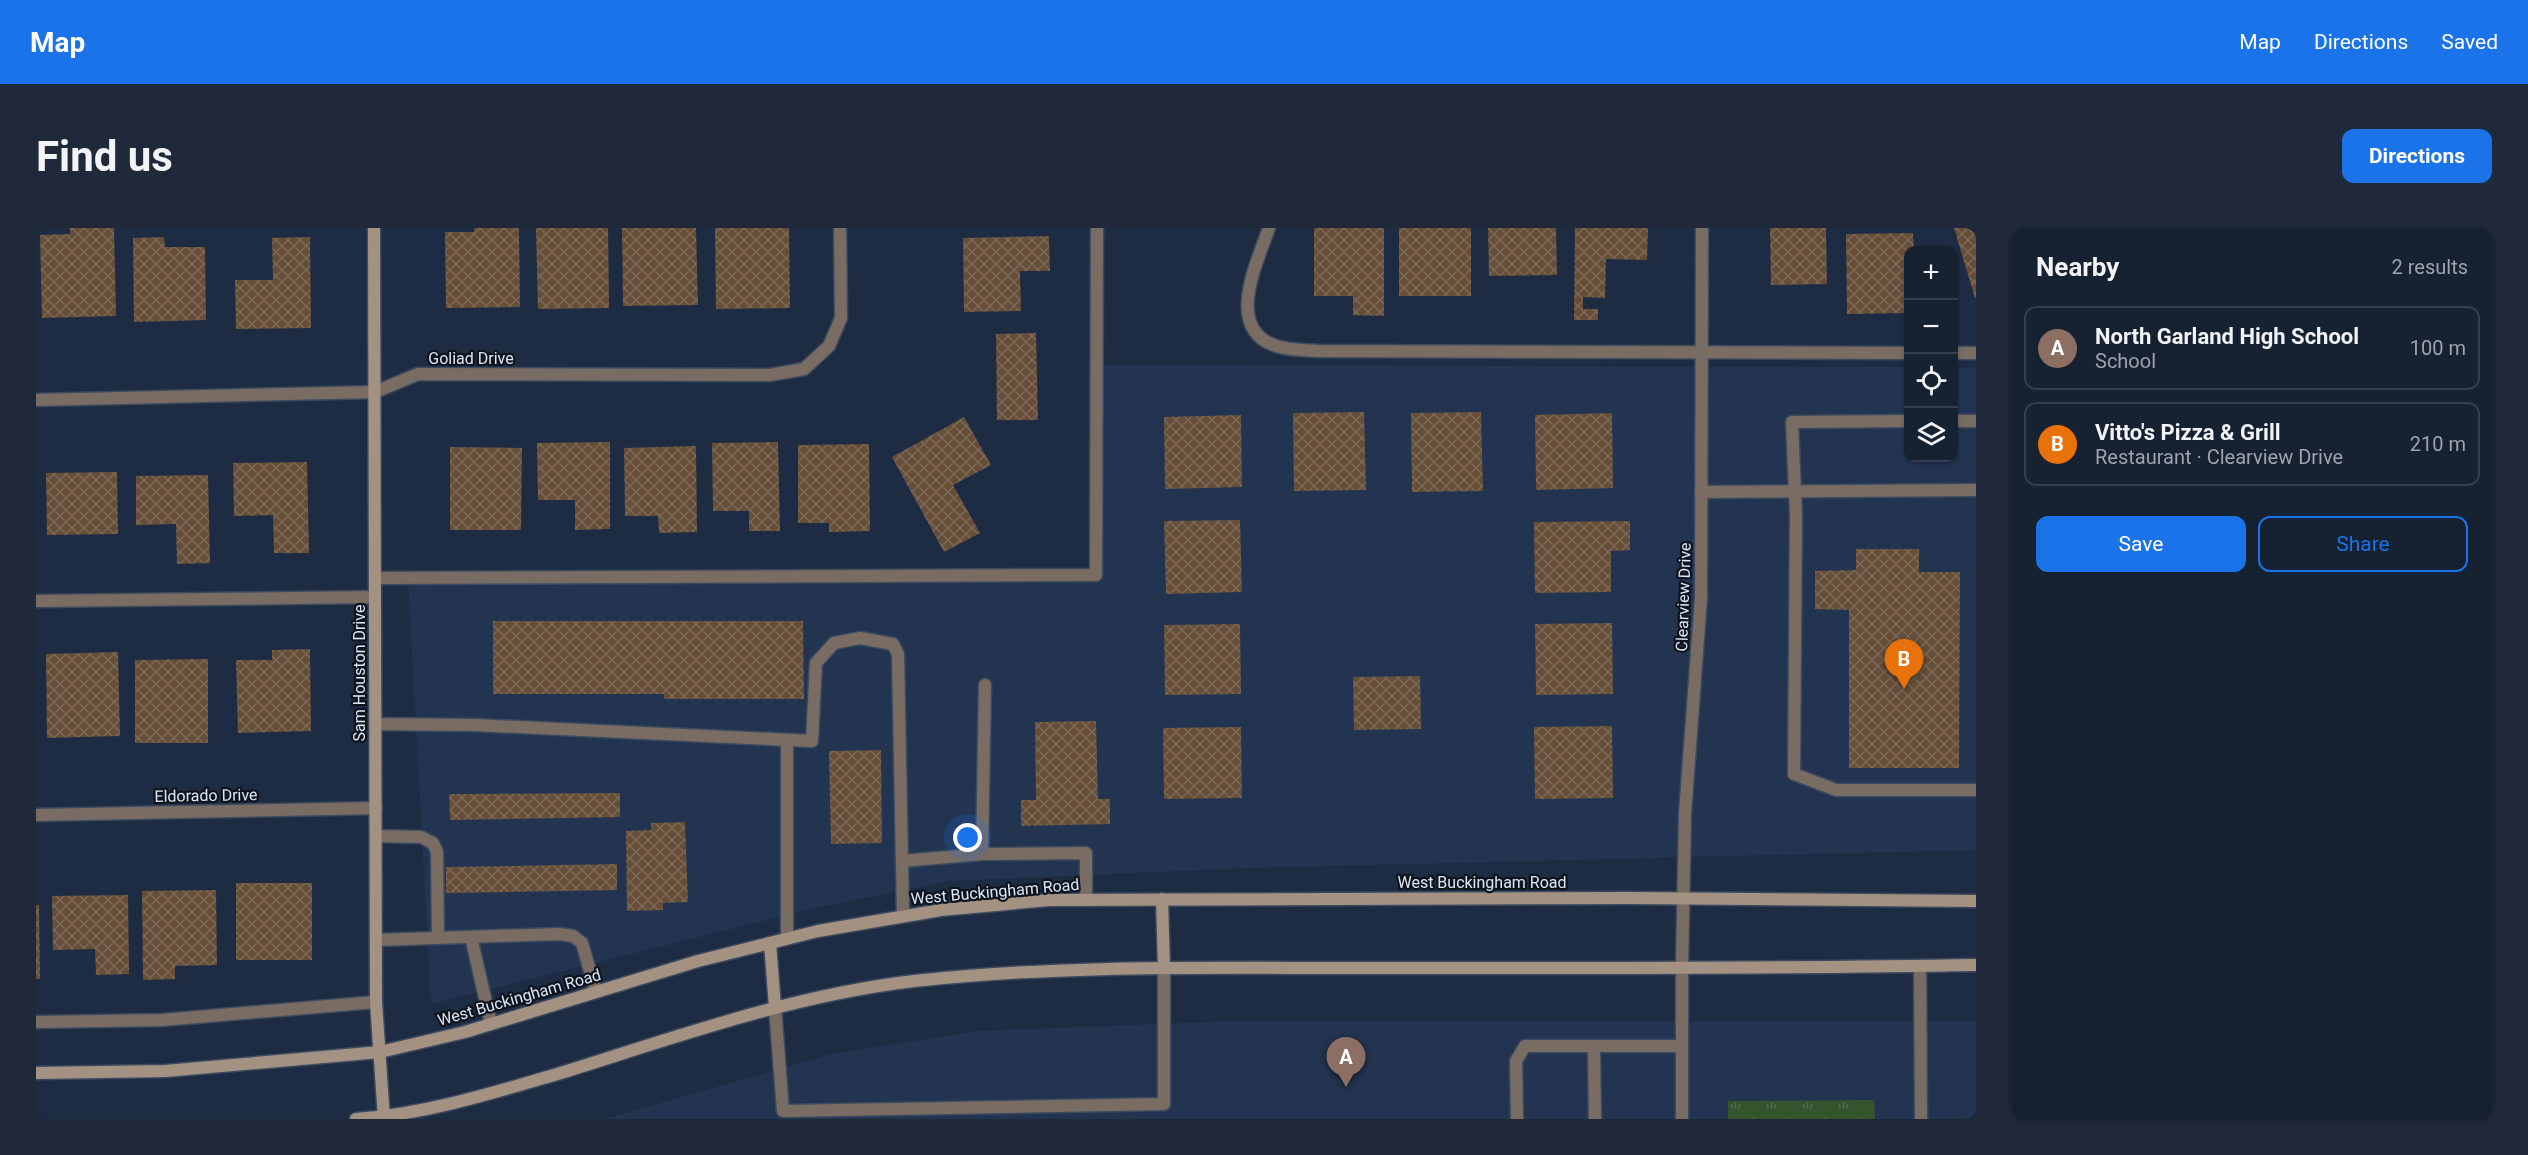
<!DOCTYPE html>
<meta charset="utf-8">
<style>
body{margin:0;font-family:Roboto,sans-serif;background:#1f293a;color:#f1f3f6}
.controls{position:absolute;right:18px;top:18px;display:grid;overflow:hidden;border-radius:12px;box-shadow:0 2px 4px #0004}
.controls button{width:54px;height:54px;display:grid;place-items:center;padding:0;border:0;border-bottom:2px solid #353e4d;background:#162132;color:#f1f3f6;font:30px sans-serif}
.you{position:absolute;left:932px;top:610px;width:21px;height:21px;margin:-15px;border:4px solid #fff;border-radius:50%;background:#1a73e8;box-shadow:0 0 0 9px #1a73e833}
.badge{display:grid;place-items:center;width:39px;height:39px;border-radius:50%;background:#1a73e8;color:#fff;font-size:20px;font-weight:700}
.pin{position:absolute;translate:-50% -50px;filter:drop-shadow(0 2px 3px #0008)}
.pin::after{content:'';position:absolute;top:32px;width:21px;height:18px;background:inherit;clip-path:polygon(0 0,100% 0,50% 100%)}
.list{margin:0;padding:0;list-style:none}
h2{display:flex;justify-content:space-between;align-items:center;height:78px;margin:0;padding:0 24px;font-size:26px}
h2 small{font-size:20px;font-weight:400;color:#9ea3ac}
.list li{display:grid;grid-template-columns:39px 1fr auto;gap:18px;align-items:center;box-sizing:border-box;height:84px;margin:0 12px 12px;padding:0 12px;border:2px solid #353e4d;border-radius:12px}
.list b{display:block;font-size:22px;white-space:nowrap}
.list p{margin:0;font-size:20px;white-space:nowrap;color:#9ea3ac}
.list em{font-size:20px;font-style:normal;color:#9ea3ac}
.actions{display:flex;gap:12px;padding:18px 24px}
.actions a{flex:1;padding:14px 0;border:2px solid #1a73e8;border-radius:12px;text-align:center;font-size:21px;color:#1a73e8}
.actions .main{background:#1a73e8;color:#fff}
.icon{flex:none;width:33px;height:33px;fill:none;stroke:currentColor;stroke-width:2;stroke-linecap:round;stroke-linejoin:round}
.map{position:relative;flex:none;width:1940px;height:891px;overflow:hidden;border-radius:12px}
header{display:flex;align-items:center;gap:36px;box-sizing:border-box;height:84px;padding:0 30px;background:#1a73e8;color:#fff}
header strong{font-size:28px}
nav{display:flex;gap:33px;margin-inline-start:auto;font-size:21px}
.intro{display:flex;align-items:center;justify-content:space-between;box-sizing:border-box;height:144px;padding:0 36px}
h1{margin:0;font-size:42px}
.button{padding:15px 27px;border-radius:12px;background:#1a73e8;color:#fff;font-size:21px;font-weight:700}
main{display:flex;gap:36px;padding:0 36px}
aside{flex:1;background:#162132;border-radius:12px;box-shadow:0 2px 4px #0004}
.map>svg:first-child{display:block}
</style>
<header>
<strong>Map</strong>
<nav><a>Map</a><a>Directions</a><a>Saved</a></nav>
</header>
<div class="intro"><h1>Find us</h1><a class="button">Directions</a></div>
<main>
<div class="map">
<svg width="1940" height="891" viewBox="0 0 1940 891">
<defs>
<pattern id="park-tufts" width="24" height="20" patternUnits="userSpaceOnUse" patternTransform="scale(1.5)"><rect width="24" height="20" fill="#34542e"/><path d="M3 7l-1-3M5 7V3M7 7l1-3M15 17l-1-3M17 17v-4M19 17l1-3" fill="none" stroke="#516d4d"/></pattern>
<pattern id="building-cross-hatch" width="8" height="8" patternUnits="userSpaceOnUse" patternTransform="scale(1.5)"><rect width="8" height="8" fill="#664e39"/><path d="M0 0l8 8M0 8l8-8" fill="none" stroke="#7b6856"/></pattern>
</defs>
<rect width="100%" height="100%" fill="#1d2c42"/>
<g fill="#223450">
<polygon points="1060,137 1872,139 1872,230 1918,230 1918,140 1940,140 1940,622 1214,640 913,653 775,681 395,776 372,350 1060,347"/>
<polygon points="1198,793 1940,793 1940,891 569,891 791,827 940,803"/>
</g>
<polygon fill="url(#park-tufts)" points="1838,872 1839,891 1692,891 1692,873"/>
<g fill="url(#building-cross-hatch)">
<polygon points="34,0 78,0 80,88 6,90 4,7 34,6"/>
<polygon points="438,0 483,0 484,79 410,80 409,4 438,4"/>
<polygon points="500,0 572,0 573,80 502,81"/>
<polygon points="586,0 660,0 662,77 587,78"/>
<polygon points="679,0 753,0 754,80 680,81"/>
<polygon points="1278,0 1348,0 1348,88 1317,87 1317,68 1278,68"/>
<rect x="1363" y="0" width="72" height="68"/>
<polygon points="1452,0 1520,0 1521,47 1453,48"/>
<polygon points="1539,0 1612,0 1611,32 1570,31 1569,70 1547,69 1547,81 1562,81 1562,92 1538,92"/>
<polygon points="1734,0 1790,0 1791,56 1735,57"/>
<polygon points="1918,0 1940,0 1940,70 1939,70"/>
<polygon points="1877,5 1878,22 1872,22 1872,85 1811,86 1810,6"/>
<polygon points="1013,8 1014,43 984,43 985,83 928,84 927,10"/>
<polygon points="128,9 129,19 169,19 170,92 98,94 97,10"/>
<polygon points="274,9 275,100 200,101 199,52 237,52 236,10"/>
<polygon points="1000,105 1002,192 961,192 960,106"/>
<polygon points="1328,184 1330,262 1258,263 1257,185"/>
<polygon points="1445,184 1447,263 1376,264 1375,185"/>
<polygon points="1576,185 1577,260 1500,262 1499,187"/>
<polygon points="1205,187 1206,259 1129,261 1128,189"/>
<polygon points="928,189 955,237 917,257 944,305 908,324 856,229"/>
<polygon points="574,214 574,301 539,302 539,272 502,272 501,215"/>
<polygon points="742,214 744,303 713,303 713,283 677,283 676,215"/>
<polygon points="833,216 834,303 793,304 793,295 762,295 762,217"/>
<polygon points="660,218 661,304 623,305 622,288 589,288 588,220"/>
<polygon points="414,219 486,220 485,302 414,302"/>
<polygon points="271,234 273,325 238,325 237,287 198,288 197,235"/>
<polygon points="81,244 82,306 11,307 10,245"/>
<polygon points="172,247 174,335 141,336 140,296 100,297 100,248"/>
<polygon points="1204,292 1206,364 1130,366 1128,293"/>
<polygon points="1594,293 1594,322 1575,323 1575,364 1499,365 1498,294"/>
<polygon points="1820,321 1883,321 1883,344 1924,344 1923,540 1813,540 1813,382 1779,381 1779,343 1820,342"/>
<polygon points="457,393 767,393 768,471 628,471 628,466 457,466"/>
<polygon points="1576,395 1577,466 1500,467 1499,396"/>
<polygon points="1204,396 1205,466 1129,467 1128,397"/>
<polygon points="274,421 275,503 202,505 200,432 236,432 236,422"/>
<polygon points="82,424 84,508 11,510 10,426"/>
<polygon points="172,431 172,515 99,515 99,432"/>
<polygon points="1384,448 1385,501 1318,502 1317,449"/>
<polygon points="1060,493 1062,571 1074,571 1074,596 985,598 985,572 1000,572 999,494"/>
<polygon points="1576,498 1577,570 1499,571 1498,499"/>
<polygon points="1205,499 1206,570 1128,571 1127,500"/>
<polygon points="845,522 846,615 795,616 793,523"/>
<polygon points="584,565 584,589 414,592 413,566"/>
<polygon points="649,594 652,674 627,675 627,682 591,683 590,603 615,602 615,595"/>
<polygon points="581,636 581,662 410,665 410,639"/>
<rect x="200" y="655" width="76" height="77"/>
<polygon points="180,662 181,737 139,738 139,751 107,752 106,663"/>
<polygon points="92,667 93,746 60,747 59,721 17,722 16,668"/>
<polygon points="0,677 3,677 4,751 0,751"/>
</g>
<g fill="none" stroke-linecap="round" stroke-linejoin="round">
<g stroke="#3c4a5f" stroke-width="15">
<g id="lane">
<path d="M1233 0C1221 35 1188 101 1240 118 1252 122 1269 122 1282 123L1872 125"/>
<polyline points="1918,125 1940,125"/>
<polyline points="1872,193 1756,194 1760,288 1758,546 1800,562 1940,562"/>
<polyline points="1918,193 1940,193"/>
<polyline points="1665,264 1940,262"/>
<polyline points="339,350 1060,347 1061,0"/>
<polyline points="0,373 339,369"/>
<polyline points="949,457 946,626 1050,625 1050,671"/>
<polyline points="340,496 439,497 776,513 780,435 798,415 824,410 857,416 862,426 867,688"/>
<polyline points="751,512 751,710"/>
<polyline points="340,608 385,609 397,615 401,624 402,710"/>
<polyline points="866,633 946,626"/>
<polyline points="435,709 455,796"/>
<polyline points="340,712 523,706 537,708 546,715 560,764"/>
<polyline points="1884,738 1885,891"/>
<polyline points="1646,739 1646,891"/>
<polyline points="739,779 747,883 1128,876 1128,740"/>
<polyline points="0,794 126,792 340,774"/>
<polyline points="1558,818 1559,891"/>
<polyline points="1481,891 1480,833 1489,818 1645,818"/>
</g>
</g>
<g stroke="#3c4a5f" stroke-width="15">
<g id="street">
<polyline points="0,172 339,164 382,146 734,147 768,141 793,118 805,90 804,0"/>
<polyline points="0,587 340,580"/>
<polyline points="1646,739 1649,586 1665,370 1666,0"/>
</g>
</g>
<g stroke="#3c4a5f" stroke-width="15">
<g id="secondary">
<polyline points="338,0 340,774 348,891"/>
<polyline points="1126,671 1128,740"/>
<polyline points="734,715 739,779"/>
<polyline points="0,845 129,843 344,824 429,804 662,733 782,703 905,682 1013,672 1595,670 1940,673"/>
<path d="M320 891C391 886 460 864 528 844 643 808 758 767 878 753 1022 737 1169 740 1314 740 1523 740 1731 741 1940 737"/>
</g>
</g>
<use href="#lane" stroke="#786c63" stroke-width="12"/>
<use href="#street" stroke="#786c63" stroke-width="12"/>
<use href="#secondary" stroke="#a39182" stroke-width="12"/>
</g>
<g text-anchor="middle" stroke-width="4.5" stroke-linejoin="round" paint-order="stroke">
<g font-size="16" fill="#dde6f5" stroke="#0e141e">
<text x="435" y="136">Goliad Drive</text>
<text transform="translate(1647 369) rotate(-88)" y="6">Clearview Drive</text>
<text transform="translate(323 445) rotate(-90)" y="6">Sam Houston Drive</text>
<text transform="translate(170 567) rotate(-1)" y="6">Eldorado Drive</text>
<text x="1446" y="660">West Buckingham Road</text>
<text transform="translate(959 663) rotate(-5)" y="6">West Buckingham Road</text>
<text transform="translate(483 769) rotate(-16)" y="6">West Buckingham Road</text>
</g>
</g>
</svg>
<div class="controls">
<button>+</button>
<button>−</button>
<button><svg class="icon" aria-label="locate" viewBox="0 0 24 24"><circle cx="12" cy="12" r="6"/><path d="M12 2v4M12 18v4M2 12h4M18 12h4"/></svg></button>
<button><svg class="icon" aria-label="layers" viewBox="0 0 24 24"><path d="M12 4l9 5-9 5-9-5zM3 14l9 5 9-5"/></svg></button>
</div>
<div class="you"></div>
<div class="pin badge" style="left:1310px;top:859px;background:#8d6e63">A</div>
<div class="pin badge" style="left:1868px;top:461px;background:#e8710a">B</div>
</div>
<aside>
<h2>Nearby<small>2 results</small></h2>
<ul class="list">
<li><span class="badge" style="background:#8d6e63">A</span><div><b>North Garland High School</b><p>School</p></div><em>100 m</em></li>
<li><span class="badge" style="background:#e8710a">B</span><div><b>Vitto's Pizza &amp; Grill</b><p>Restaurant · Clearview Drive</p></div><em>210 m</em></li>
</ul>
<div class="actions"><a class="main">Save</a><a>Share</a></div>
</aside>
</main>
